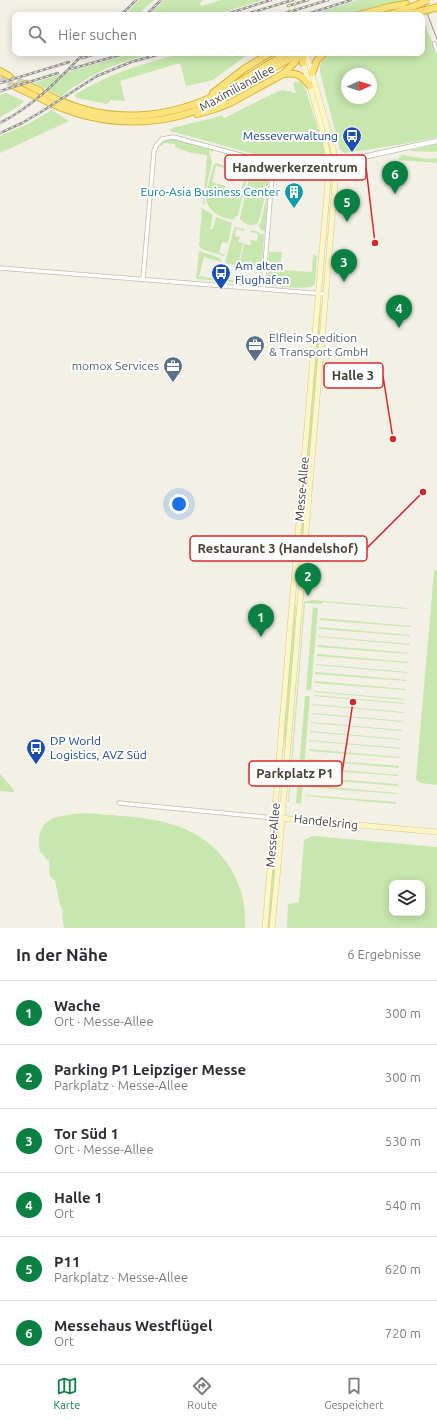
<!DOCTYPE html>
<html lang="de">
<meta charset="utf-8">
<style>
body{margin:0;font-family:Ubuntu,sans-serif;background:#f2f2f3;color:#2b2b33}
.controls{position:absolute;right:12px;bottom:12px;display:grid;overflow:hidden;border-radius:8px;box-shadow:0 2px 10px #0003}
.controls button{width:36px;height:36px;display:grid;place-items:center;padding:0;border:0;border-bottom:1px solid #e1e1e2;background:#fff;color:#2b2b33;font:20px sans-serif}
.compass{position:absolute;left:341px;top:68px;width:36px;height:36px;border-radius:50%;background:#fff;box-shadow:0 2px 10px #0003;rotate:87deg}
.you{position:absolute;left:179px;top:504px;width:14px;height:14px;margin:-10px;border:3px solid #fff;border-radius:50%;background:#1a73e8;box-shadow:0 0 0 6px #1a73e833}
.badge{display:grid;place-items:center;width:26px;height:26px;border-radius:50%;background:#0b8043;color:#fff;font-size:13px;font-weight:700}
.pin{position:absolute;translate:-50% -33px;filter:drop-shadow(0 1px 2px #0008)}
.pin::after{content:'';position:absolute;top:21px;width:14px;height:12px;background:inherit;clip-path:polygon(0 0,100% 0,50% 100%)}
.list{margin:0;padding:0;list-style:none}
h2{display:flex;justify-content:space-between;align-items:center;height:52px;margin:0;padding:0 16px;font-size:17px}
h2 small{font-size:13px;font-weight:400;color:#7c7c81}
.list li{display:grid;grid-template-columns:26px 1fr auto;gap:12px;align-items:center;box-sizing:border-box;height:64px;padding:0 16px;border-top:1px solid #e1e1e2}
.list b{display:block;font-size:15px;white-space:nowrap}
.list p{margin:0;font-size:13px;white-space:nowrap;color:#7c7c81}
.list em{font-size:13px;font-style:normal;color:#7c7c81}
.icon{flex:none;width:22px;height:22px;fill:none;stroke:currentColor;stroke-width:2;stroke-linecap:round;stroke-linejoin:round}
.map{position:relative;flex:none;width:437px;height:928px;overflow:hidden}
.search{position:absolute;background:#fff;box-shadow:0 2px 10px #0003;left:12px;right:12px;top:12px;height:44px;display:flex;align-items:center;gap:10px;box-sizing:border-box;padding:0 14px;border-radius:8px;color:#7c7c81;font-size:15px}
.sheet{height:436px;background:#fff}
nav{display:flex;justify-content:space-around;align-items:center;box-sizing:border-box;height:56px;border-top:1px solid #e1e1e2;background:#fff;font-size:11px;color:#7c7c81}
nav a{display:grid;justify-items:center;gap:2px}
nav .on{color:#0b8043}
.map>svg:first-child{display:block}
</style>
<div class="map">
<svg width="437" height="928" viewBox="0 0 437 928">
<rect width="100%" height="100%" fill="#f3f0e5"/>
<g fill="#c7e7ae" fill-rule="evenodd">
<polygon points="139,0 154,0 137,15 125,15"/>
<polygon points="164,0 203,0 200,3 201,6 221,0 263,0 214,15 149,15"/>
<polygon points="358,0 412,0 371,8 350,15 310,15"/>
<path d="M422 19H423L437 55V137L404 144 345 153 340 150 320 72C319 64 323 57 331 53H422ZM347 74H371V98H347Z"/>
<path d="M135 53H154C127 60 102 68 79 84 73 87 66 91 62 97L34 83 70 71Z"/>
<path d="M184 53H250L213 80 186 86 180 63 120 81 125 101 111 100 107 104 77 98 74 95C88 87 101 80 116 74 138 65 161 59 184 53Z"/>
<polygon points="300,81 305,88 326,153 323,154 324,168 314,171 304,170 282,165 276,160 170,131 172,128 221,116 225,118 266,97 282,90 296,93 293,83"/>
<polygon points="6,93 24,101 19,106 0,117 0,95"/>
<polygon points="52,110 69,121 0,153 0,136 28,124"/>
<polygon points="171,139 213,150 213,152 209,151 212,162 204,198 205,205 203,204 207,155 191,153 175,147 175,144 163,143 163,146 160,145 164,140"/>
<polygon points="437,144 437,152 409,151"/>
<polygon points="401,155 427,159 437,158 437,163 399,160 399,157 401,157"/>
<path d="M216 163 244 171V173L216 166 212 182 225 186V187L241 191 246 173 248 174 238 215 233 219C222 219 207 211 206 198 206 189 212 173 214 164Z"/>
<polygon points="253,173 269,177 265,231 263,231 260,229 259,226 261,221 267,195 247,188 250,175"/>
<path d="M246 191 265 197 259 221C255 228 243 225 240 218Z"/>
<polygon points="202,208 213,215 210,229 213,229 216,217 232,223 228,243 222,242 219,253 225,255 224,256 204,250 199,246"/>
<polygon points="236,227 245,229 244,231 236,229 235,236 240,237 238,242 243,243 238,266 225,263 234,228"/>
<polygon points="251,230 258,232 261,235 263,233 264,234 261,279 257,284 196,279 199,251 220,258 222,262 204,257 199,277 201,276 208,278 255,282 259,281 260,272 239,266 244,244 251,245 252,244 250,242 251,240 257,241 258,234 251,232"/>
<path d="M269 252H282L280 270 312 272 313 255 317 256 315 283C313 286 313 286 310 287 301 289 278 287 270 284L268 279Z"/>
<polygon points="320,307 321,307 318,356 303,536 301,536 305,487 305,470"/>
<polygon points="437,570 437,785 421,783 417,781 416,778 434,573 434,571"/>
<polygon points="312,600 407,608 407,609 322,602 322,604 305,603 289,802 288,802 304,602"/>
<polygon points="293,605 296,605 293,655 285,746 285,761 284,731"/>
<polygon points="313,607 318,608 311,690 306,690"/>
<polygon points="320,618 411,626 411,627 320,620"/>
<polygon points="319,627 410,635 410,636 319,629"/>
<polygon points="318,636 410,644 410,645 318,637"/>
<polygon points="318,645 409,653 409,654 318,647"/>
<polygon points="317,654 408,662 408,663 317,656"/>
<polygon points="316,664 407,672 407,673 316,665"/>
<polygon points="315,672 407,680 406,681 315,674"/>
<polygon points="315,681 406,689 406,690 314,683"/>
<polygon points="314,691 405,699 405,700 314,692"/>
<polygon points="314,695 404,703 404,704 314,696"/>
<polygon points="305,696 310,696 301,804 296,803"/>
<polygon points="313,704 404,712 404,713 312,705"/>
<polygon points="312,713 403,721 403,722 312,714"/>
<polygon points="311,722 402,730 402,731 311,723"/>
<polygon points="310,731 401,739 401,740 310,732"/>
<polygon points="309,740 401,748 401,749 309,741"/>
<polygon points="309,749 400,757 400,758 309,751"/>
<polygon points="308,759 399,766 399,768 308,760"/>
<polygon points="307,767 399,775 398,776 307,769"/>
<polygon points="0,774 14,790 13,792 0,791"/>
<polygon points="307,777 398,784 398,786 306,778"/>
<polygon points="306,785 397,793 397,794 305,787"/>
<polygon points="305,795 396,802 396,804 305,796"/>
<path d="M86 813C141 818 199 816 231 869 242 888 246 906 245 928H64L62 914 63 911 60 905 55 880 50 876 49 861 40 852C34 815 58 816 86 813Z"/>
<path d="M276 830H278C275 863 273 895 270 928H267Z"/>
<path d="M313 836 437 847V928H287L288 904 299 902 304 840ZM392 883H422V913H392Z"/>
</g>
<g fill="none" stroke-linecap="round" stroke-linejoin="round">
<g stroke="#d0cdc2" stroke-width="6" stroke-dasharray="6 3" stroke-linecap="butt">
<polyline points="9,76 26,84"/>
<polyline points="0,78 16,87"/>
</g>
<g stroke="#c1bcab" stroke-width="4">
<polyline id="pedestrian" points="434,43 437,52"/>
</g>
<g stroke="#c1bcab" stroke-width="5">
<g id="minor">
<polyline points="0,268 325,294"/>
<path d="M143 279 154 151 156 146 162 139 173 137 259 160C267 163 271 167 272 176L263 289"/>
<polyline points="119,803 275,818"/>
</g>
</g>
<g stroke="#c1bcab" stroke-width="6">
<polyline id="tertiary" points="330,162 358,158 437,141"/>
</g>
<g stroke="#d2c996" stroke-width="6">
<g id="secondary">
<polyline points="291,15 293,0"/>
<polyline points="280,818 437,832"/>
<polyline points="265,928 303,473 329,170 328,155 321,125 302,59"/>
<polyline points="272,928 277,878 336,171 333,148 306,53"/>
</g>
</g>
<g stroke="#dcb136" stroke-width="8">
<g id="trunk">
<polyline points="431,9 437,7"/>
<polyline points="291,15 291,14"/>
<polyline points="359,15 389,7 406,4"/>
<polyline points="387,15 407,9"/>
<polyline points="303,53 303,63"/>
<polyline points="0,71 9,76"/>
<polyline points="312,73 317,60 324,53"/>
<path d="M283 74C298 72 301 75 310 86"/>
<polyline points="26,84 40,91"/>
<polyline points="16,87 35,96"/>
<polyline points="213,93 244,69 270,53"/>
<polyline points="46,94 58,100"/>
<polyline points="40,98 52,104"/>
<path d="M61 101C110 123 166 119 214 96 239 84 263 67 287 53"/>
<path d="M55 105C103 126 161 128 209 105 241 90 269 69 300 53"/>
<polyline points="197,114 215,109 230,103 283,74 295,62 300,53"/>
</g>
</g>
<use href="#pedestrian" stroke="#fff" stroke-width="2.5"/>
<use href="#minor" stroke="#fff" stroke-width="3.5"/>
<use href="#tertiary" stroke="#fff" stroke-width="4.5"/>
<use href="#secondary" stroke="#fef6c4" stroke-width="5"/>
<use href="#trunk" stroke="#fce37e" stroke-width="6"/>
<polyline stroke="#959595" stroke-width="1" points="422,0 437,39"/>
<g stroke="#959595" stroke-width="2.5">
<g id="rail">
<polyline points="288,6 308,0"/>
<polyline points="121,15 136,0"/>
<polyline points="146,15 161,0"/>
<polyline points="223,15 271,0"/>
<polyline points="243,15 293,0"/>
<polyline points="279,15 328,0"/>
<polyline points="304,15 351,0"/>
<polyline points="82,58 99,53"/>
<polyline points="71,69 127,53"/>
<polyline points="0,83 69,62"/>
<polyline points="0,91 58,73"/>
<path d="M0 123C34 106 58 80 84 53"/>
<polyline points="0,133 22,123 41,112 97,76 131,62 164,53"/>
</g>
</g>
<use href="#rail" stroke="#fff" stroke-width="1" stroke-dasharray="3" stroke-linecap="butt"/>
<g stroke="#dcb136" stroke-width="8" stroke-linecap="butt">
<g id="trunk-bridge">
<polyline points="407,9 428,0"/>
<polyline points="409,14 431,9"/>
</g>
</g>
<use href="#trunk-bridge" stroke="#fce37e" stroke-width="6"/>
</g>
<defs>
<g id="bus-pin" transform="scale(1)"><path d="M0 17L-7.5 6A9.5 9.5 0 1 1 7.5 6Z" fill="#1a4fb4" stroke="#fff"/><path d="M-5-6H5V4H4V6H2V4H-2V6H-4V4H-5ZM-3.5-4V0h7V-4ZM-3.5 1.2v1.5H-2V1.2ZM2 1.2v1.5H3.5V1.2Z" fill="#fff"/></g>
<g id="building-pin" transform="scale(1)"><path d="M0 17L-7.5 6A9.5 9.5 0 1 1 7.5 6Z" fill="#0f9aa8" stroke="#fff"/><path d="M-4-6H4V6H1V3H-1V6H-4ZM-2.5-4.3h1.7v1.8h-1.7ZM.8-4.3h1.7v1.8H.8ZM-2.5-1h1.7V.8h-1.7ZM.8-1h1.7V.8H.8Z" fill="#fff"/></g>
<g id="office-pin" transform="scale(1)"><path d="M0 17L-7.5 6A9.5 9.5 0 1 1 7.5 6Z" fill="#5c6f8a" stroke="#fff"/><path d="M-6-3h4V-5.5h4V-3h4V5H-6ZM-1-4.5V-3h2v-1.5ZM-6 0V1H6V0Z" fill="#fff"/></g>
</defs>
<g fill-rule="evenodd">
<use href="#bus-pin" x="352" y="136"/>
<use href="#building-pin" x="294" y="192"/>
<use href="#bus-pin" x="221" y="273"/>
<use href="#office-pin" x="255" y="345"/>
<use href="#office-pin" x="173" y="366"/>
<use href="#bus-pin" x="36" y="748"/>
</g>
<g text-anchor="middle" stroke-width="4" stroke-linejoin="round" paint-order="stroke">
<g font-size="12" fill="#454135" stroke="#fff">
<text transform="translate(237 88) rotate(-29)" y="4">Maximilianallee</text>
<text transform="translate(302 489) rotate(-85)" y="4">Messe-Allee</text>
<text transform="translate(326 822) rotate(6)" y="4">Handelsring</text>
<text transform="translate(273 835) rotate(-85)" y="4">Messe-Allee</text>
</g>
<g font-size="12" fill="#164399" stroke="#fff" text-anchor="start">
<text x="338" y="140" text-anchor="end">Messeverwaltung</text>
<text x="235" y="270">Am alten<tspan x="235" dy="14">Flughafen</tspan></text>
<text x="50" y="745">DP World<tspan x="50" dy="14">Logistics, AVZ Süd</tspan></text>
</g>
<g font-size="12" fill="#0d838f" stroke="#fff" text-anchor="end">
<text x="280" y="196">Euro-Asia Business Center</text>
</g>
<g font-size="12" fill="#4e5e75" stroke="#fff" text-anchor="start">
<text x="269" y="342">Elflein Spedition<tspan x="269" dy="14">&amp; Transport GmbH</tspan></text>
<text x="159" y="370" text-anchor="end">momox Services</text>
</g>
</g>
<path fill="none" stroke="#d62828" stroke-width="1.5" d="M375 243L366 167M393 439L383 376M423 492L367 548M353 702L342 773"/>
<g fill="#d62828" stroke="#fff" stroke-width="1.5">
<circle cx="375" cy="243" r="4"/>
<circle cx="393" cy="439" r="4"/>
<circle cx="423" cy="492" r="4"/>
<circle cx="353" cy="702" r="4"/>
</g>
<g fill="#fff" stroke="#d62828" stroke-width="1.5">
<rect x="225" y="155" width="141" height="25" rx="4"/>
<rect x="324" y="363" width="59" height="25" rx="4"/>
<rect x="190" y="536" width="177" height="25" rx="4"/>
<rect x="249" y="761" width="93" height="25" rx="4"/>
</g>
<g font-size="13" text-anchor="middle" font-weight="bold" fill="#454135">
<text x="295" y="172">Handwerkerzentrum</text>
<text x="353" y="380">Halle 3</text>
<text x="278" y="553">Restaurant 3 (Handelshof)</text>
<text x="295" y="778">Parkplatz P1</text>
</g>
</svg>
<div class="controls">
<button><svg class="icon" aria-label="layers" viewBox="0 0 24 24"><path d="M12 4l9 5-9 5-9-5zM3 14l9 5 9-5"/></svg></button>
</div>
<svg class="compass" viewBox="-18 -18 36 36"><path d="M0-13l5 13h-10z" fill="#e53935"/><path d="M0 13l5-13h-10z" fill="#7c7c81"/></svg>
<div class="you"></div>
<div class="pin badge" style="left:261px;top:637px">1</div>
<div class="pin badge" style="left:308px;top:596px">2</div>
<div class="pin badge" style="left:344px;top:282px">3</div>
<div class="pin badge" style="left:399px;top:328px">4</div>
<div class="pin badge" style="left:347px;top:222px">5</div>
<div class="pin badge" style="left:395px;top:194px">6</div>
<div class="search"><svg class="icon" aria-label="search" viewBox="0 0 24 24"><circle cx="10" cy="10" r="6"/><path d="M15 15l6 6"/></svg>Hier suchen</div>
</div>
<section class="sheet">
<h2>In der Nähe<small>6 Ergebnisse</small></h2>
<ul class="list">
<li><span class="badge">1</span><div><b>Wache</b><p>Ort · Messe-Allee</p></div><em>300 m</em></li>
<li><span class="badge">2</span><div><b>Parking P1 Leipziger Messe</b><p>Parkplatz · Messe-Allee</p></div><em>300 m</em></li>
<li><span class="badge">3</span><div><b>Tor Süd 1</b><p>Ort · Messe-Allee</p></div><em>530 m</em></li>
<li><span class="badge">4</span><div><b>Halle 1</b><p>Ort</p></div><em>540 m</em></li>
<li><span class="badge">5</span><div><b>P11</b><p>Parkplatz · Messe-Allee</p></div><em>620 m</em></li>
<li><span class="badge">6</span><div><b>Messehaus Westflügel</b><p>Ort</p></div><em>720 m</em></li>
</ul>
</section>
<nav>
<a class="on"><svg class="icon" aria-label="map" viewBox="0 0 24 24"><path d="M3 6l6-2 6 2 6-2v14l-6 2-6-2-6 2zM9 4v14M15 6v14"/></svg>Karte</a>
<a><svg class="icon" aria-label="directions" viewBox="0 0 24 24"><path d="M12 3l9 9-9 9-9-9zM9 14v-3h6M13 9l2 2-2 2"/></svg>Route</a>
<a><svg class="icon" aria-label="saved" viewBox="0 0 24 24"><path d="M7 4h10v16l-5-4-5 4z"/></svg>Gespeichert</a>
</nav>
